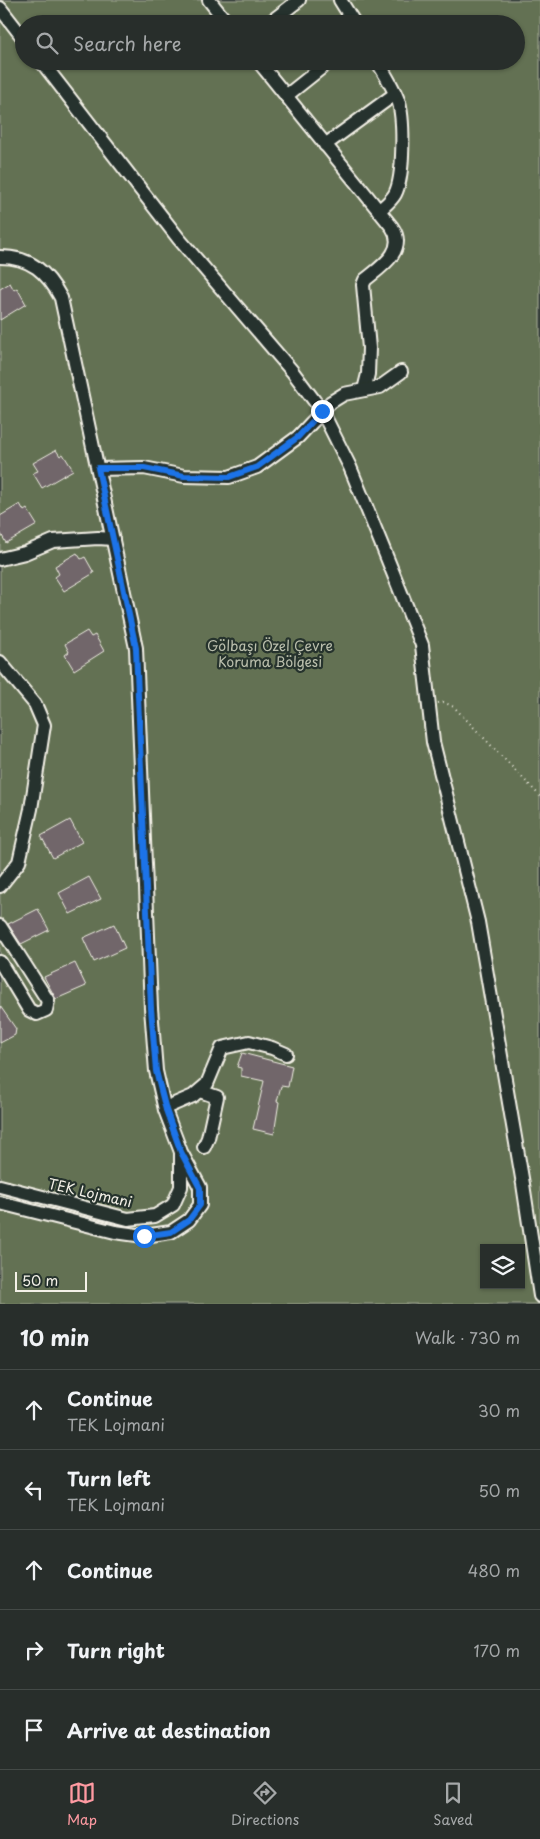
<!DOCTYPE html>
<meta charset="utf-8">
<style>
body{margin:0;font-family:"Playpen Sans",sans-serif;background:#343a37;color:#f1f3f6}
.controls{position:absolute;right:15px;bottom:15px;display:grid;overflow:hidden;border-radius:0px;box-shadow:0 1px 4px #0004}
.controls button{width:45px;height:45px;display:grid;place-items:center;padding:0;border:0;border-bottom:1px solid #444a47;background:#282e2b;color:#f1f3f6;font:25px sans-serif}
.scale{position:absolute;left:15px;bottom:12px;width:72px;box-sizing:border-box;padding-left:5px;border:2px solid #f4f1e8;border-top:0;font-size:14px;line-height:18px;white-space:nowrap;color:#f4f1e8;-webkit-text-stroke:4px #26332d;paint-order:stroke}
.stop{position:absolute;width:15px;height:15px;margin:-11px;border:4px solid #1a73e8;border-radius:50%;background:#fff}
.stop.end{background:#1a73e8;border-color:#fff;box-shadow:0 1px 5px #0008}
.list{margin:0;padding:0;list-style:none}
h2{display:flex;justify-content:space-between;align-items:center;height:65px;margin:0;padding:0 20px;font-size:21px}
h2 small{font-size:16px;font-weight:400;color:#a5a8a9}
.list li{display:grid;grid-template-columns:32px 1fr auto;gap:15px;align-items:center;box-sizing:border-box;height:80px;padding:0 20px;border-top:1px solid #444a47}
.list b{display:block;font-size:19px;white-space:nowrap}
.list p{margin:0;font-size:16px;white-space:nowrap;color:#a5a8a9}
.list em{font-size:16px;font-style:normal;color:#a5a8a9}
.icon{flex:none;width:28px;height:28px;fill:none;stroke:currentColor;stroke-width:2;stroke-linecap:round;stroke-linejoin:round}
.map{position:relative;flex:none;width:540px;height:1304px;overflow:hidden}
.search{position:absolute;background:#282e2b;box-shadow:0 1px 4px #0004;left:15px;right:15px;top:15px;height:55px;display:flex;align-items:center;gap:12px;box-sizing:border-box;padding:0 18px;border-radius:28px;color:#a5a8a9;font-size:19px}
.sheet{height:465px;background:#282e2b}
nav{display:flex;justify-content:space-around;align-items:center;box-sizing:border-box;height:70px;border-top:1px solid #444a47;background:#282e2b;font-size:14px;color:#a5a8a9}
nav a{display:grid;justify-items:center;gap:2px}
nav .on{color:#ff9aa2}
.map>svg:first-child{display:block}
</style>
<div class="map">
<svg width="540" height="1304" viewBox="0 0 540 1304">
<rect width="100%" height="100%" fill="#353d39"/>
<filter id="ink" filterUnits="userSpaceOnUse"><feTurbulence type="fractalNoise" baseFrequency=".02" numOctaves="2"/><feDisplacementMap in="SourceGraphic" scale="10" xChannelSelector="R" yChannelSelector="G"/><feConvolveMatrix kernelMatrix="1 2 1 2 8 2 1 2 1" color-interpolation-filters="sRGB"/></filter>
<g filter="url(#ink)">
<path fill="#637152" stroke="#acb19d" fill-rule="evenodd" d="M0 0H540V1304H0ZM24 24H516V61H24ZM484 1248H521V1285H484Z"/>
<g fill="#71666a" stroke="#f4f1e8">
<polygon points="10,283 14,290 17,288 26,304 0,320 0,289"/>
<polygon points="56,450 60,456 63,454 73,470 42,488 33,473 38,471 33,463"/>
<polygon points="20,504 24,511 27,509 37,525 6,543 0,532 0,516"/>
<polygon points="77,553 81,559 85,557 94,573 64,591 55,577 59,574 55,566"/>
<polygon points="87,631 91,637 95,635 104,651 74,670 65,655 69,652 65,644"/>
<polygon points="70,820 82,842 53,858 41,836"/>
<polygon points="89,877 101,899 70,914 59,893"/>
<polygon points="38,909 49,930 21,944 8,924"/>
<polygon points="114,924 125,948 94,962 83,938"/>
<polygon points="75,963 86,986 56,999 44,977"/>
<polygon points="0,1006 16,1029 15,1035 0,1043"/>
<polygon points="242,1053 292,1066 288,1087 281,1086 277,1101 279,1102 274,1134 253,1129 264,1081 241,1076 241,1068 237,1067"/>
</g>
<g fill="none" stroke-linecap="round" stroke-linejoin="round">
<g stroke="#f4f1e8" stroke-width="16">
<g id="minor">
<polyline points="209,0 228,24"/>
<polyline points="340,0 355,24"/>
<polyline points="0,8 24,39"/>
<polyline points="268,24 299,0"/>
<polyline points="41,61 179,239 292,371 322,411 350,467 383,548 422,645 433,742 478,922 523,1184 540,1296"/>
<path d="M258 61 392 227C408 250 381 267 365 280L363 285 369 348 368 374 364 390"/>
<path d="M377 61C385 74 394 88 399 103 404 122 404 177 395 194 391 201 384 206 379 211"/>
<polyline points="286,96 330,61"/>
<polyline points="325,145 395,94"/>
<path d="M0 257C31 257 47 272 61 298L136 648 151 1008 156 1071 165 1110 181 1152 200 1187V1205L189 1220 171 1232 144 1236 115 1232 0 1203"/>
<polyline points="98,469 144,468 184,476 229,477 257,467 298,437 331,402 344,394 380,387 401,372"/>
<polyline points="0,559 25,553 53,541 98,538 113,539"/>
<polyline points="0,662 35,704 44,725 31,809 19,862 0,886"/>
<polyline points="0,926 48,1001 46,1010 37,1014 29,1010 0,962"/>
<polyline points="200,1091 217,1097 208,1138 204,1147"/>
<polyline points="165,1108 193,1096 207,1084 222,1048 249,1042 272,1048 286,1054"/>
<polyline points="0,1186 128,1219 155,1216 173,1205 181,1187 181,1154"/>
</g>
</g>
<polyline stroke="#f4f1e8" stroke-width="2" stroke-dasharray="1 4" stroke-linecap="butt" points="438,703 443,702 454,707 540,796"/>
<use href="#minor" stroke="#26332d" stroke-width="12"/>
</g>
</g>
<g fill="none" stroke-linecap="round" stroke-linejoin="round" filter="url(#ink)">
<polyline stroke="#1a73e8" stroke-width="6" points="144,1236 171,1232 189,1220 200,1205 200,1188 181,1152 166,1110 156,1071 151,1008 136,648 98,468 144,468 184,476 229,477 257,467 298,437 322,411"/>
</g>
<g text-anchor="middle" stroke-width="4.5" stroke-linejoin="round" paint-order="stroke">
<g font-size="14" fill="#babeac" stroke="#26332d">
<text x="270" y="651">Gölbaşı Özel Çevre<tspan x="270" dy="16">Koruma Bölgesi</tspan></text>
</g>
<g font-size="14" fill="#f4f1e8" stroke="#26332d">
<text transform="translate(90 1193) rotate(13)" y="5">TEK Lojmani</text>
</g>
</g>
</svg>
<div class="controls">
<button><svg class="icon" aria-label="layers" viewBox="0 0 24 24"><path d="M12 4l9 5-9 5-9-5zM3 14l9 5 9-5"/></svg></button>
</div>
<div class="scale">50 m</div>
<div class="stop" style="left:144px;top:1236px"></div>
<div class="stop end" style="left:322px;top:411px"></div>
<div class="search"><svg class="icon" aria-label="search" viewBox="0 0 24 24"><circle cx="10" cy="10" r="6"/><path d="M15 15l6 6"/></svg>Search here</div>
</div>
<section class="sheet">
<h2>10 min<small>Walk · 730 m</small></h2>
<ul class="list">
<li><svg class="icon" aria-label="ahead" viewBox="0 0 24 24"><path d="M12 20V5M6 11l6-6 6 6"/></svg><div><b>Continue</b><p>TEK Lojmani</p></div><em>30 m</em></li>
<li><svg class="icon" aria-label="left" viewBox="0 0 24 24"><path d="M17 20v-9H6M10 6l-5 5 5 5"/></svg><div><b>Turn left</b><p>TEK Lojmani</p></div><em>50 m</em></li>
<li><svg class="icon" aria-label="ahead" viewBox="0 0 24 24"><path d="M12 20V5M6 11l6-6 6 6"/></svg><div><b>Continue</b></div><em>480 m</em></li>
<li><svg class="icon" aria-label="right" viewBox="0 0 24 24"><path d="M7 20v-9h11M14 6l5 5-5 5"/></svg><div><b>Turn right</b></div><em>170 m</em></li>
<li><svg class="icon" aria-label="arrive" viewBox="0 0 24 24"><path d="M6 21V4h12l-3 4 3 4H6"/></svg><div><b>Arrive at destination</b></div></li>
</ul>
</section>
<nav>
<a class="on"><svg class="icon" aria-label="map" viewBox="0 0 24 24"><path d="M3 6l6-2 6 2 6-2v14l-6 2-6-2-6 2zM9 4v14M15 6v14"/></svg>Map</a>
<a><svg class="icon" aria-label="directions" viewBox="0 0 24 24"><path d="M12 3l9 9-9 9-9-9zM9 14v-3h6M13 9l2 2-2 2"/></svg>Directions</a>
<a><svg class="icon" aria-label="saved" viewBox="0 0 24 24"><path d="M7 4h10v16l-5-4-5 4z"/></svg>Saved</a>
</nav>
